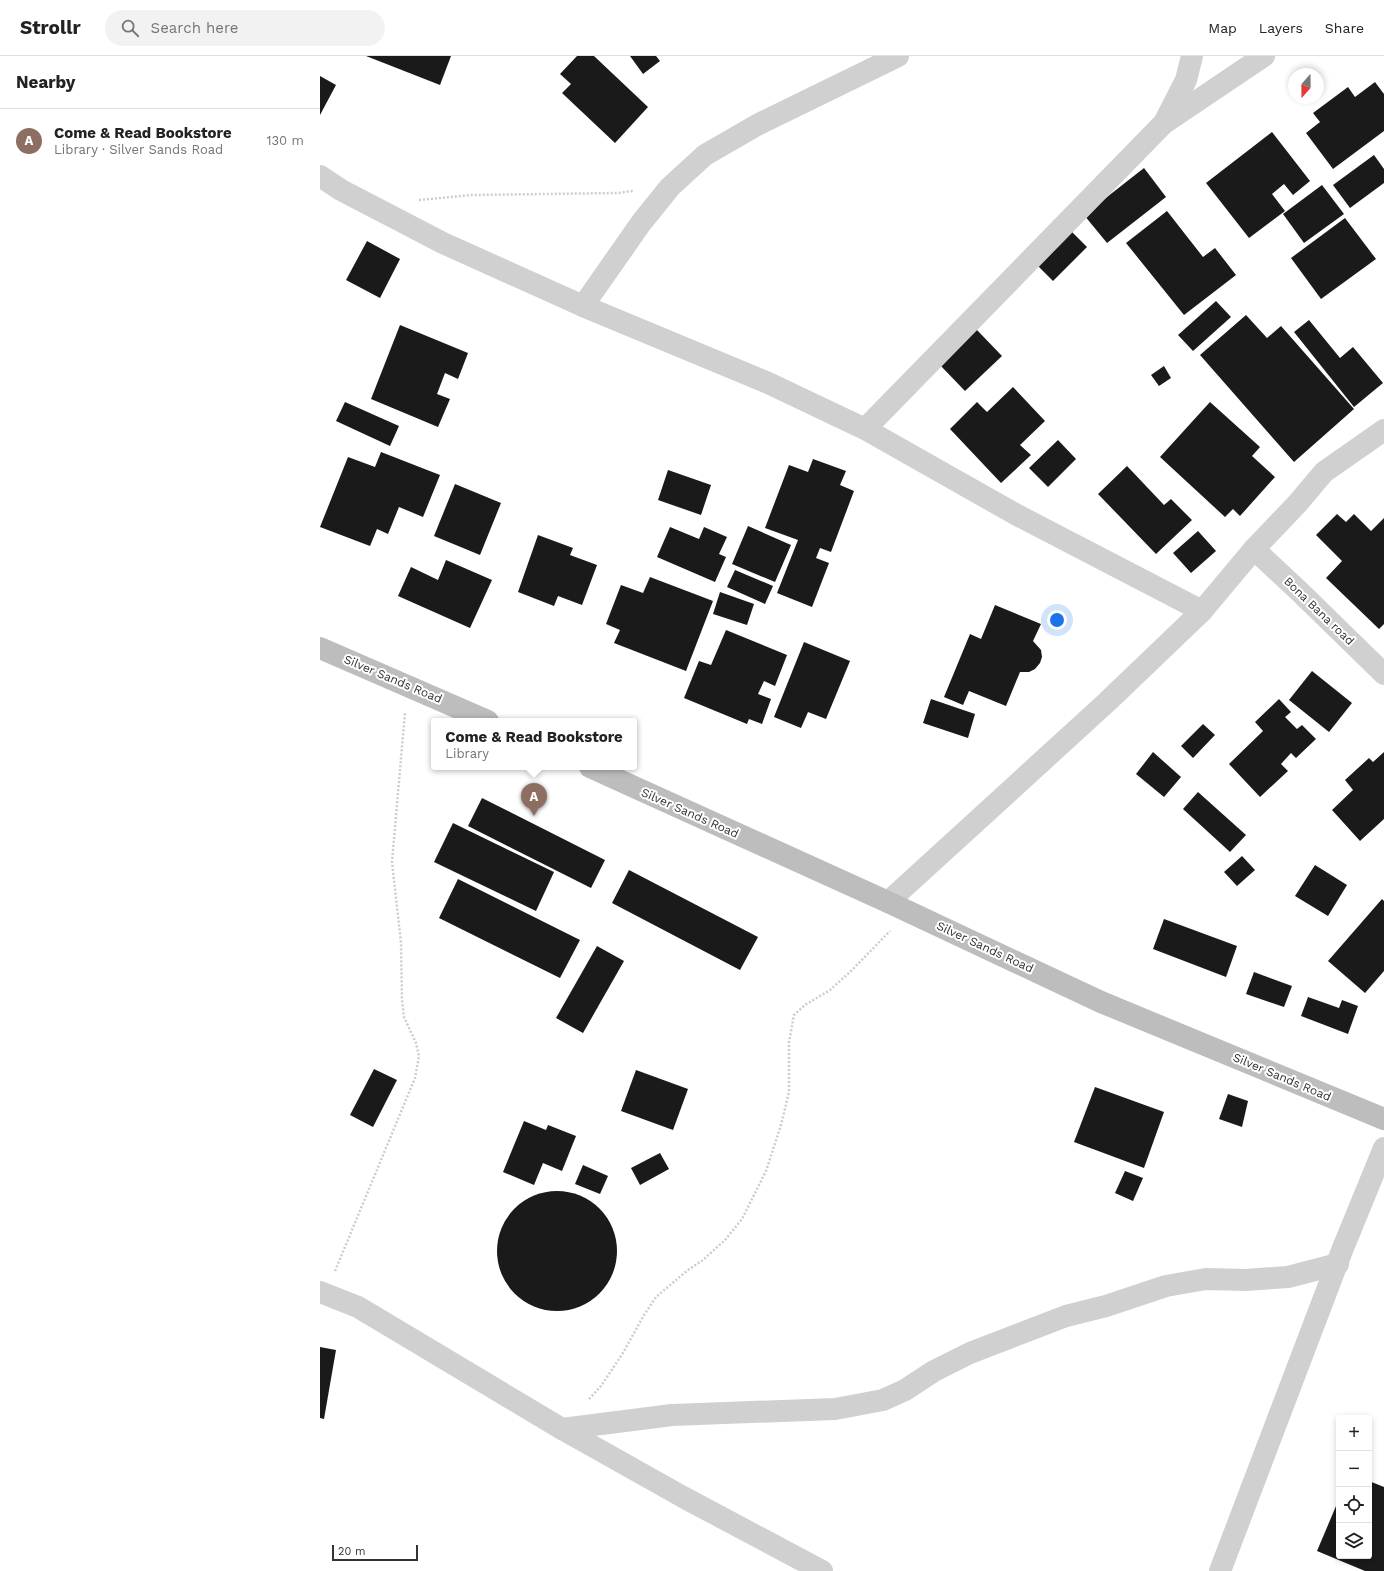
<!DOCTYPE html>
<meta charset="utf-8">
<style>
body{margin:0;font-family:"Work Sans",sans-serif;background:#f2f2f2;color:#222}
.controls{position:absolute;right:12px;bottom:12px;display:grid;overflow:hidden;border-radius:4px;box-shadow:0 2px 6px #0003}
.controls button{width:36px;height:36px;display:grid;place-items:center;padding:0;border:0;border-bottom:1px solid #e0e0e0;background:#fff;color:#222;font:20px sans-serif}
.compass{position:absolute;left:968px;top:12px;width:36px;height:36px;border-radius:50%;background:#fff;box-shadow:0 2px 6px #0003;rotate:200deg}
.scale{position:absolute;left:12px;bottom:10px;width:86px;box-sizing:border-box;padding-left:4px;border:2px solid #333;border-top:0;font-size:11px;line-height:14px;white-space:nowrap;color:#333;-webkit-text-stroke:3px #fff;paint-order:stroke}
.you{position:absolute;left:737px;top:564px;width:14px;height:14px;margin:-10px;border:3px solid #fff;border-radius:50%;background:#1a73e8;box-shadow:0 0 0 6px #1a73e833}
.badge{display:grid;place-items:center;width:26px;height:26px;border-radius:50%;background:#2563eb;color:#fff;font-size:13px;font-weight:700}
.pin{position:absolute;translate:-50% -33px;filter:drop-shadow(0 1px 2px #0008)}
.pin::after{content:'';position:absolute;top:21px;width:14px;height:12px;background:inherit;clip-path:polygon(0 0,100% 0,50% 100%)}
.popup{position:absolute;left:111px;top:662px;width:206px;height:52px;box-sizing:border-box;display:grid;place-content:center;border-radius:4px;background:#fff;filter:drop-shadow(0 1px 3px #0005);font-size:13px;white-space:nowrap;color:#767676}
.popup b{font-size:15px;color:#222}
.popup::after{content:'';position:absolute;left:50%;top:100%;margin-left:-8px;border:8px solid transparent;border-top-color:#fff}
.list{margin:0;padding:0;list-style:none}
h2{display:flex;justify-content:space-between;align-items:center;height:52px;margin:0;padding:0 16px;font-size:17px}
h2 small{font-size:13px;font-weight:400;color:#767676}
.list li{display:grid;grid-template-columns:26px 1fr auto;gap:12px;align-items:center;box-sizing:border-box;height:64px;padding:0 16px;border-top:1px solid #e0e0e0}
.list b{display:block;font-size:15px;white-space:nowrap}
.list p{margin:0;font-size:13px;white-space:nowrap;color:#767676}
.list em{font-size:13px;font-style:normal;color:#767676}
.icon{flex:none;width:22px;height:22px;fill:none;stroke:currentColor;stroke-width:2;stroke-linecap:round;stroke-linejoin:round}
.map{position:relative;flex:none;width:1064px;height:1515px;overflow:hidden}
header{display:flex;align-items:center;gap:24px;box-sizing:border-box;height:56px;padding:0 20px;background:#fff;border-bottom:1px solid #e0e0e0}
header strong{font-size:19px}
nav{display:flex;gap:22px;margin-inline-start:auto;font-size:14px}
.search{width:280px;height:36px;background:#f2f2f2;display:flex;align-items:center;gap:10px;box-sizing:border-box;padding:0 14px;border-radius:22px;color:#767676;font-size:15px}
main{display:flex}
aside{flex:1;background:#fff}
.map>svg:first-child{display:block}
</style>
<header>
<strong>Strollr</strong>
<div class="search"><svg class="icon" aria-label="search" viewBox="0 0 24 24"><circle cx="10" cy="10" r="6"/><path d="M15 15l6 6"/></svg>Search here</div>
<nav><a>Map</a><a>Layers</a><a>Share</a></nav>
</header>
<main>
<aside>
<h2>Nearby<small></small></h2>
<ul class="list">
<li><span class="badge" style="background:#8d6e63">A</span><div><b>Come &amp; Read Bookstore</b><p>Library · Silver Sands Road</p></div><em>130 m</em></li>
</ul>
</aside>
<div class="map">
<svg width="1064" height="1515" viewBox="0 0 1064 1515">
<rect width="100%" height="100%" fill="#fff"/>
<g fill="#1a1a1a">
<polygon points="46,0 131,0 120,29"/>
<polygon points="257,0 274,0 328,51 295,87 242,37 251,28 240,18"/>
<polygon points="310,0 336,0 340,5 323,18"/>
<polygon points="0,20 16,29 0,59"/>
<polygon points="1055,26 1064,38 1064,75 1013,113 986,77 1000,66 993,57 1028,31 1035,41"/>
<polygon points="952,76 990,125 973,139 964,128 952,138 965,155 929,182 886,127"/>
<polygon points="1054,99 1064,113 1064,127 1030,152 1013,129"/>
<polygon points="824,112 846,141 787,187 764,159"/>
<polygon points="1002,129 1024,158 984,187 963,158"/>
<polygon points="847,155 883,201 895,192 916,219 864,259 806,187"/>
<polygon points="1025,162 1056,203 1001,243 971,202"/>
<polygon points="748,172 767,191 733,225 714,206"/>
<polygon points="47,185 80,203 60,242 26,224"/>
<polygon points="896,245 911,261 873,295 858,279"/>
<polygon points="926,259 947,282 961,270 1034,353 974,406 880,299"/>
<polygon points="989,264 1020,302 1033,291 1063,327 1034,351 974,276"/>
<polygon points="80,269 148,297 138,323 125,317 117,338 130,343 118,371 51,343"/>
<polygon points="656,273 682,300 645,335 619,308"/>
<polygon points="844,310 851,322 839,330 831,319"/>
<polygon points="693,331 725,365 700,389 711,399 681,427 630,373 657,346 667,356"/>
<polygon points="25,346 79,370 70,390 16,365"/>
<polygon points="890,346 940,391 932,400 955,421 920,460 913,453 905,461 840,401"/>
<polygon points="738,384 756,403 728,431 709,412"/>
<polygon points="61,396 120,419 103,461 79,451 68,478 57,473 50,490 0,471 28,401 55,411"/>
<polygon points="493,403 526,415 520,429 534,435 511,496 500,492 496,502 509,507 492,551 457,537 478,484 445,472 469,409 488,416"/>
<polygon points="807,410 844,449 851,443 872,464 836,498 778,438"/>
<polygon points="348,414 391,429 381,459 338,444"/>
<polygon points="135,428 181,447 160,499 114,480"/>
<polygon points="1017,458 1026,466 1034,458 1051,475 1064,462 1064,568 1059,573 1006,522 1022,505 996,479"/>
<polygon points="428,470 471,489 455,526 412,508"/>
<polygon points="350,471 379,483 384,471 407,481 399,498 406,501 395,526 337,501"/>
<polygon points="878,475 896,495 871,517 853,497"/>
<polygon points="218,479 253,492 250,499 277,509 262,549 238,540 234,550 198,536"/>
<polygon points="126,504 172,524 150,572 78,540 91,511 118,524"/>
<polygon points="415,514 453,530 445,548 407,531"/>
<polygon points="330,521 393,545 366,615 294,587 300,574 286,568 301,529 323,537"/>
<polygon points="400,536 434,548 427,569 393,558"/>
<polygon points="675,549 721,568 713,585 721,594 722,601 720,607 715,613 709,616 700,616 686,650 649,635 643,649 624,641 650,578 661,583"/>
<polygon points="406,574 467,599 455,630 444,625 438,638 451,643 442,668 429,663 427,668 364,642 379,605 391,609"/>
<polygon points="484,586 530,605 506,663 488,656 481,672 454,661"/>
<polygon points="992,615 1032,647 1009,676 969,644"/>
<polygon points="611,643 655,658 648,682 603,667"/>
<polygon points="959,643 971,656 965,661 977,673 982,669 996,683 976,702 971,697 961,708 968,715 940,741 909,708 943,675 935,666"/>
<polygon points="883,668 895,679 873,702 861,690"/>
<polygon points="833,696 861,721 844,741 816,718"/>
<polygon points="1064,696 1064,763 1040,785 1012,754 1033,734 1025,724 1049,702 1053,706"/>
<polygon points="878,736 926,779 910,796 863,753"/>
<polygon points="162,742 285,804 271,832 148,770"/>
<polygon points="133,767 234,816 216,855 114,806"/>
<polygon points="922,800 935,814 917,830 904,816"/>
<polygon points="995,809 1027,829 1008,860 975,840"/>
<polygon points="309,814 438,881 420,914 292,847"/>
<polygon points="138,823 260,884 240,922 119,862"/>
<polygon points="1062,843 1064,845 1064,915 1045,937 1008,905"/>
<polygon points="844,863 917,890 906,921 833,893"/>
<polygon points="277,890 304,905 263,977 236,962"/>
<polygon points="934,916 972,930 964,951 926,938"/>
<polygon points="988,941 1019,952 1022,944 1038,950 1028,978 981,960"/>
<polygon points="54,1013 77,1024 53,1071 30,1059"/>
<polygon points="316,1014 368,1033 353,1074 301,1055"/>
<polygon points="775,1031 844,1056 824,1112 754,1086"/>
<polygon points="908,1038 928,1045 922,1071 899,1063"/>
<polygon points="204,1065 226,1074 228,1069 256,1080 242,1115 223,1107 214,1129 183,1116"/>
<polygon points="340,1097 349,1113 320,1129 311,1112"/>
<polygon points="263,1109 288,1120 280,1138 255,1128"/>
<polygon points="805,1115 823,1122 813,1145 795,1137"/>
<circle cx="237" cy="1195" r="60"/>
<polygon points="0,1291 16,1294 4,1363 0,1362"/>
<polygon points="1049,1425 1064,1431 1064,1515 1045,1515 997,1495 1019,1443 1019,1500 1049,1500"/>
</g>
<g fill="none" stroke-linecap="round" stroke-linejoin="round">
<g stroke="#cdcdcd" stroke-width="2.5" stroke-dasharray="2 2" stroke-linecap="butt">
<polyline points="99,144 152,139 298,137 313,135"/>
<polyline points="15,1215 95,1022 99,1000 96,987 84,961 82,944 81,887 72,806 85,656"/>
<polyline points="269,1343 281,1330 303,1297 324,1259 336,1241 368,1214 383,1204 405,1184 422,1163 446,1115 461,1069 469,1036 469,986 474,959 485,949 510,934 531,915 570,875"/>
</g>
<g stroke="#d0d0d0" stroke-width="22">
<polyline points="844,67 866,24 872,0"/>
<polyline points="0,120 21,134 123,187 263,250 446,326 545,373 697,459 882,555"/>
<polyline points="263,250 321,167 350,131 385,99 437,69 578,0"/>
<polyline points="545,373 843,68 944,0"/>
<polyline points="934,493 981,537 1064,618"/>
<polyline points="568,846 787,646 882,555 934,493 977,448 1004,416 1064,374"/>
<polyline points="0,1236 38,1251 242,1373 363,1441 502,1515"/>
<polyline points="242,1373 352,1359 515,1353 563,1344 585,1334 614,1315 650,1297 746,1260 786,1250 846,1230 886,1223 925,1224 968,1221 1018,1208"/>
<polyline points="900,1515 1023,1192 1064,1092"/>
</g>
<g stroke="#bdbdbd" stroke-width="22">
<polyline points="0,592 168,665"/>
<polyline points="270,711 568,846 781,946 1064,1063"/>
</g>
</g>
<g text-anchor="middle" stroke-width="4" stroke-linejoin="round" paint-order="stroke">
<g font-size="12" fill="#333" stroke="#fff">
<text transform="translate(999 555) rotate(44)" y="4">Bona Bana road</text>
<text transform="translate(73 623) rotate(23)" y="4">Silver Sands Road</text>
<text transform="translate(370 757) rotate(24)" y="4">Silver Sands Road</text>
<text transform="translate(665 891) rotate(25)" y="4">Silver Sands Road</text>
<text transform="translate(962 1021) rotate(23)" y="4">Silver Sands Road</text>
</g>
</g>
</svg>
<div class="controls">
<button>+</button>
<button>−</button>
<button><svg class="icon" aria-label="locate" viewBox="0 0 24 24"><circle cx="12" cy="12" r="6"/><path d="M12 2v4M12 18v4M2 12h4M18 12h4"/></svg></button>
<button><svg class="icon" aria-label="layers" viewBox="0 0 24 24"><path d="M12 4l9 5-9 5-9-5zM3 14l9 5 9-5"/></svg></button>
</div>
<svg class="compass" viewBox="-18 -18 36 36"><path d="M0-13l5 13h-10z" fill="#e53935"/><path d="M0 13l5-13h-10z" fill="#767676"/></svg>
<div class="scale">20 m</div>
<div class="you"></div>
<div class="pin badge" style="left:214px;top:760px;background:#8d6e63">A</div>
<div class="popup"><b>Come &amp; Read Bookstore</b>Library</div>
</div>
</main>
